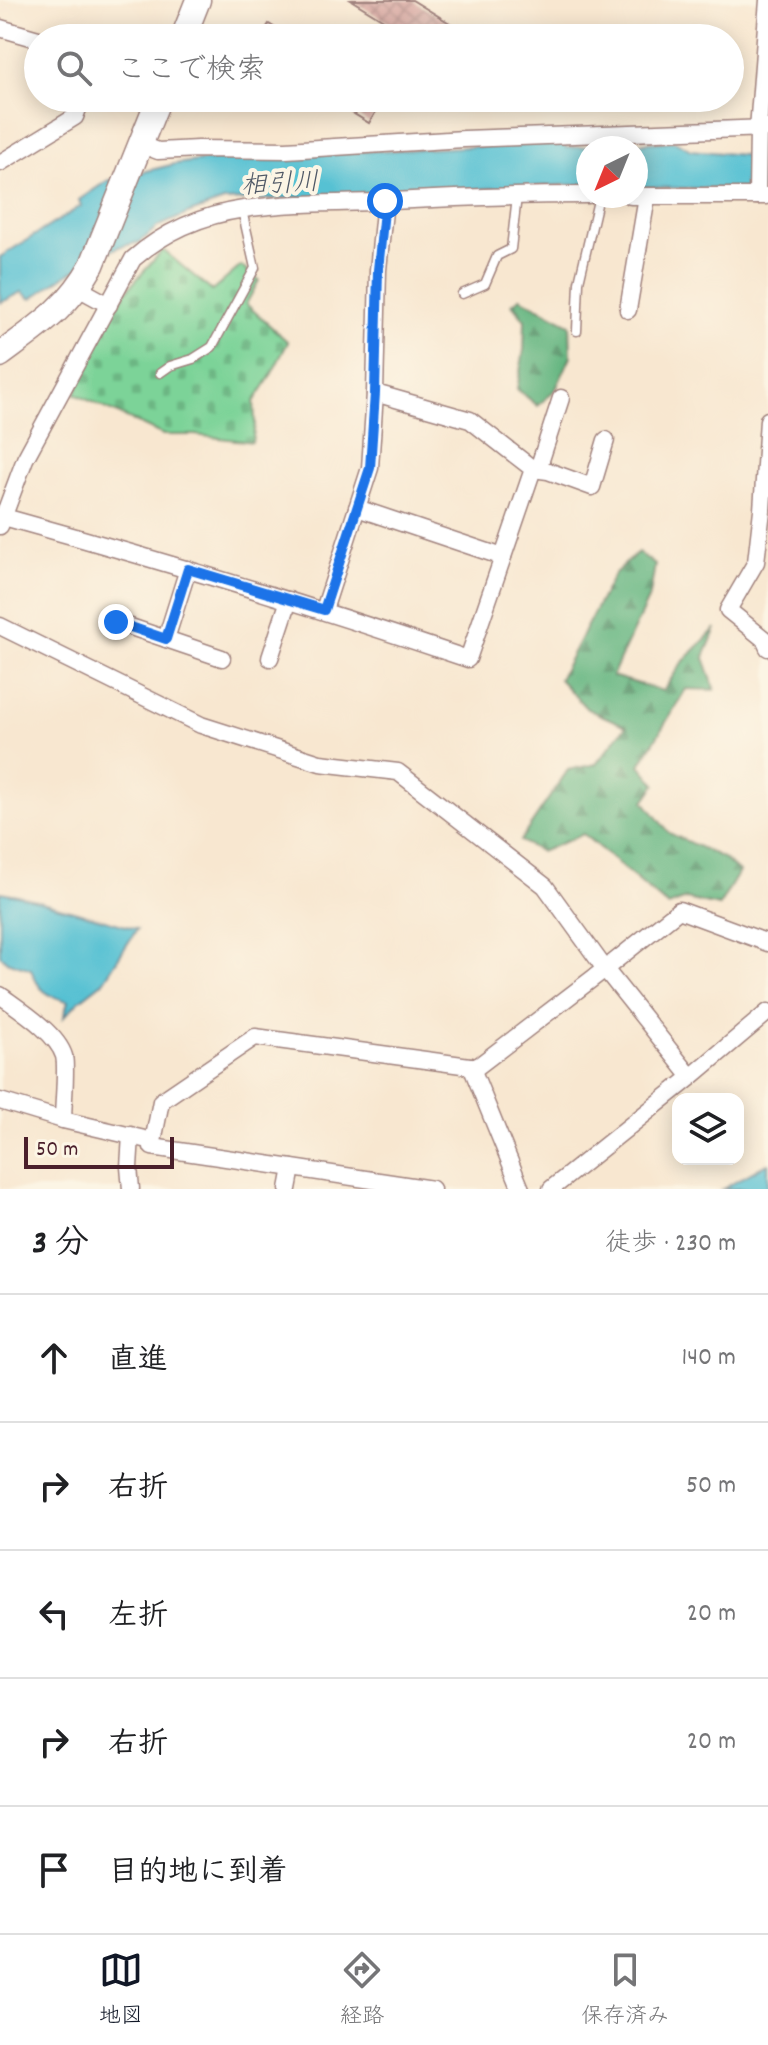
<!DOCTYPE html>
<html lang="ja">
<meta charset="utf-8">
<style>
body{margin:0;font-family:Dekko,"Klee One",sans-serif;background:#f2f2f2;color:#202124}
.controls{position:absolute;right:24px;bottom:24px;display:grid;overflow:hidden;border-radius:16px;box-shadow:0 4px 20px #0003}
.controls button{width:72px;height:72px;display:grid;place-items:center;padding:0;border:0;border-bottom:2px solid #e0e0e0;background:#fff;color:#202124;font:40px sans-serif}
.compass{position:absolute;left:576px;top:136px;width:72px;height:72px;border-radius:50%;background:#fff;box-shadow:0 4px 20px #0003;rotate:223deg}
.scale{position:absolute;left:24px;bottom:20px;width:150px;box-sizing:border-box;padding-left:8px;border:4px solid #4a1f2b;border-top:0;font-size:22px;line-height:28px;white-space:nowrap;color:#4a1f2b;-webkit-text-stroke:6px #fcf5e5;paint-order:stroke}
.stop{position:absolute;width:24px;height:24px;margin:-18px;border:6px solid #1a73e8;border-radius:50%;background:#fff}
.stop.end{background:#1a73e8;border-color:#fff;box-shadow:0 2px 8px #0008}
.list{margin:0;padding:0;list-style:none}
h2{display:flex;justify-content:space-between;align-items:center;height:104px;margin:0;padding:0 32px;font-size:34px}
h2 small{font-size:26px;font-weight:400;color:#757577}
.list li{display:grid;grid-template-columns:52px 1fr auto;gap:24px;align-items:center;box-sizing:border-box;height:128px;padding:0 32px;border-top:2px solid #e0e0e0}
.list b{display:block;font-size:30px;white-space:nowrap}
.list em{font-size:26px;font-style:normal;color:#757577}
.icon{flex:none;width:44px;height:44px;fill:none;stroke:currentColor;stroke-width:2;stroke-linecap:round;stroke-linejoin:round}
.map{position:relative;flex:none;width:768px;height:1189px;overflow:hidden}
.search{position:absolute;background:#fff;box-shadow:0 4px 20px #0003;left:24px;right:24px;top:24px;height:88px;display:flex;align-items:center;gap:20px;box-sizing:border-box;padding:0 28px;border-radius:44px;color:#757577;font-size:30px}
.sheet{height:744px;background:#fff}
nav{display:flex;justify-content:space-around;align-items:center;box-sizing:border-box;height:112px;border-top:2px solid #e0e0e0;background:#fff;font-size:22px;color:#757577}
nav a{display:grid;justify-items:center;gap:4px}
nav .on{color:#111827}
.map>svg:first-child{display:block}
</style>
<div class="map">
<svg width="768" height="1189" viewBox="0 0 768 1189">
<defs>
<pattern id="forest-firs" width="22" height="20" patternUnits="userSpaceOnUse" patternTransform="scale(2)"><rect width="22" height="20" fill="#64b580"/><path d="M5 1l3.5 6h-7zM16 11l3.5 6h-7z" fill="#549369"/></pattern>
<pattern id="cemetery-stones" width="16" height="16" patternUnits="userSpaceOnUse" patternTransform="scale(2)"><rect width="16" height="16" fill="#7bd398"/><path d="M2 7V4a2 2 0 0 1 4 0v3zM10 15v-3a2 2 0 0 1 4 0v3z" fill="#6cb583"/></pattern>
<pattern id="building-cross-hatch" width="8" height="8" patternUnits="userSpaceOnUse" patternTransform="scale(2)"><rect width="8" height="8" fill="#d49f9a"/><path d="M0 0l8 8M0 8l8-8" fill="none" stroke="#ae817e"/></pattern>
</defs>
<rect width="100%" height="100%" fill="#fcf5e5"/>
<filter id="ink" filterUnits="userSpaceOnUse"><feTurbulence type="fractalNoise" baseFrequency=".0125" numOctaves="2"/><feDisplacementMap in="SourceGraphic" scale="16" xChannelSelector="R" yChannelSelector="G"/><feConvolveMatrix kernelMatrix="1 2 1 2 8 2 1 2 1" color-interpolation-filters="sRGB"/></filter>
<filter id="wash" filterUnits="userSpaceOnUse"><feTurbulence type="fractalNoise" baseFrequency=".006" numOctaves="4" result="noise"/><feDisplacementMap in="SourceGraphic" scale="32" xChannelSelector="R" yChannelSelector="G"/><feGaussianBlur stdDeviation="1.8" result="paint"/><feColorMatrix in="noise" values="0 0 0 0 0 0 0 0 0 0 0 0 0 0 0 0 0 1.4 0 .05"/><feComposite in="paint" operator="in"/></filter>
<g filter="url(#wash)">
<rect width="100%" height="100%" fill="#f8e7d0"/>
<g fill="url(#forest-firs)" stroke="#576a56" stroke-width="2">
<polygon points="520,298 570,324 571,356 556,389 538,406 517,389 524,350 525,320 512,304"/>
<polygon points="638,552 655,565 650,595 612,676 663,691 681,664 716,628 704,657 715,690 686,689 640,765 656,784 644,801 669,833 723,858 739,872 719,906 686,899 668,906 583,834 541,852 520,841 568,770 596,764 626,726 587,709 559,679 614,574"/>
</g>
<polygon fill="url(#cemetery-stones)" stroke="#627962" stroke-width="2" points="163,250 212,291 241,266 259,280 246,304 288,342 270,377 254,402 255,424 252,442 195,435 163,435 75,394 104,328 128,289"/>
<g fill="#57c1d3" stroke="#50707f" stroke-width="2">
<polygon points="675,141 691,150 752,156 768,153 768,190 636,187 636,148 588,148 588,184 224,201 187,214 157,227 140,242 118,247 66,275 31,299 22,292 0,303 0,257 81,206 79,200 107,181 175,164 214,159 261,158 304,154 564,143 566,148"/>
<path d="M0 892 17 895 137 929 102 983 79 1001 64 1017 68 1001C47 996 38 990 31 969L7 961 0 955Z"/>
<polygon points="768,1163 768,1189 723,1189"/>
</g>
<g id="blocks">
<g fill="url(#building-cross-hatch)">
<polygon points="351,0 412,0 474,38 413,38"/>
<polygon points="269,24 291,38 260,38"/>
<polygon points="328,98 384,98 369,123"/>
</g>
</g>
</g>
<g filter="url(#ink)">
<use href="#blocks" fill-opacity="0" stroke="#a1837e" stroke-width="2"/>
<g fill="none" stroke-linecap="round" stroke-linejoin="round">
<g stroke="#a1837e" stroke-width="11">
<g id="lane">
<polyline points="462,294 485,284 497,256 511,249 517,196"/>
<polyline points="577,331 579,282 599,196"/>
<polyline points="160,373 170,366 193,359 212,347 255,268 242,210"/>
</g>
</g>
<g stroke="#a1837e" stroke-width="19">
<g id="street">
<polyline points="0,28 38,39"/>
<polyline points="140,144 158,151 198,149 286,150 464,139 768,128"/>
<polyline points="0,163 75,117 82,98"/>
<polyline points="631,196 766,196"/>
<polyline points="757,196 758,129 768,0"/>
<polyline points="78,288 109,305"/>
<polyline points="628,310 647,197"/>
<polyline points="768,420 762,510 756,562 728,610 764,639 768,648"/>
<polyline points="533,469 548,471 592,487 606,440"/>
<polyline points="538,469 561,398"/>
<polyline points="357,508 503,557"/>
<path d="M4 517C160 560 315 607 468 659L533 469 470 420 375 393 378 270 385 201"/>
<path d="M0 526 25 459 133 259C164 232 203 215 244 209 286 203 330 203 373 202 444 198 516 195 588 195"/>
<polyline points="324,610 370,468 375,393"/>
<polyline points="116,622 222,658"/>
<polyline points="0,626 201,725 320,763 398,772 545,886 605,969 691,1077 768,1012"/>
<polyline points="166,639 188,569"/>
<polyline points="270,658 289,600"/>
<path d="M0 995C19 1009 57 1033 64 1056 67 1068 63 1105 63 1120"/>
<polyline points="471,1066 521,1189"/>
<polyline points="0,1101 63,1120 153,1141"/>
<polyline points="131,1189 129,1167 131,1135"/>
<polyline points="288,1189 292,1168"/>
<polyline points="432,1189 152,1147 161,1101 255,1037 477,1067 605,969 679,910 768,943"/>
<polyline points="551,1189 691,1077"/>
</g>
</g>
<g stroke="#a1837e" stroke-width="27">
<g id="secondary">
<polyline points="183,38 198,0"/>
<path d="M0 355C39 326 68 308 92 265L159 98"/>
</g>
</g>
<use href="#lane" stroke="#fff" stroke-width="8"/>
<use href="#street" stroke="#fff" stroke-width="16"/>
<use href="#secondary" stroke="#fff" stroke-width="24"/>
</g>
</g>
<g fill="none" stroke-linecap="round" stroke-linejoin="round" filter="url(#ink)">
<polyline stroke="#1a73e8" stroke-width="10" points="116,622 166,639 188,569 324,610 370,468 375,393 378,270 385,201"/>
</g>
<g text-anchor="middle" stroke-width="8" stroke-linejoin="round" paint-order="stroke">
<g font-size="26" font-style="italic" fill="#4f5866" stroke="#fcf5e5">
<text transform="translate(280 182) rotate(-3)" y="9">相引川</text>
</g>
</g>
</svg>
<div class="controls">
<button><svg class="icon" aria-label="layers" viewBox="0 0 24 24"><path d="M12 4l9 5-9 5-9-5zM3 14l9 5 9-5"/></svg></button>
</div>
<svg class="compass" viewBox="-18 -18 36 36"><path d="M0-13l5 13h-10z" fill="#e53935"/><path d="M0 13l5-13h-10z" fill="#757577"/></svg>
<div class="scale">50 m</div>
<div class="stop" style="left:385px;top:201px"></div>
<div class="stop end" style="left:116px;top:622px"></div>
<div class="search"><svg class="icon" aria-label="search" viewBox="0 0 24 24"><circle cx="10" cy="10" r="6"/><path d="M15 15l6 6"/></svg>ここで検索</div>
</div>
<section class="sheet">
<h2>3 分<small>徒歩 · 230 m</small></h2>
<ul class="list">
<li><svg class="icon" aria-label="ahead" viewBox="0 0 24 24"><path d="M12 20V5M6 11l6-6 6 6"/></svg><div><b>直進</b></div><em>140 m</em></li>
<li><svg class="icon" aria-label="right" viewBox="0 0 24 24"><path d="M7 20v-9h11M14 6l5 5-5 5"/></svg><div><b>右折</b></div><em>50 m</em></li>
<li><svg class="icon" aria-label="left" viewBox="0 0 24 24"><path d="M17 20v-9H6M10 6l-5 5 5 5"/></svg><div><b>左折</b></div><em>20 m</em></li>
<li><svg class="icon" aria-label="right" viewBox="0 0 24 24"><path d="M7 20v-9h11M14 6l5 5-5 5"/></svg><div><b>右折</b></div><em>20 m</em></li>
<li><svg class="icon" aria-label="arrive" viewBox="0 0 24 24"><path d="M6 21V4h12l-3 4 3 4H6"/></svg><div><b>目的地に到着</b></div></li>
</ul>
</section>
<nav>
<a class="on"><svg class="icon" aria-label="map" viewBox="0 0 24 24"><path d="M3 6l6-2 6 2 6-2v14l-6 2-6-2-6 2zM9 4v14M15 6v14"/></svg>地図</a>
<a><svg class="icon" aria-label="directions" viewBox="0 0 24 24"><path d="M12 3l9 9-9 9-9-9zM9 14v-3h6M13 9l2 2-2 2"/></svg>経路</a>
<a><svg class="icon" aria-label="saved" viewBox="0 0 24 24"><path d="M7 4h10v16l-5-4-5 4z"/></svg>保存済み</a>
</nav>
